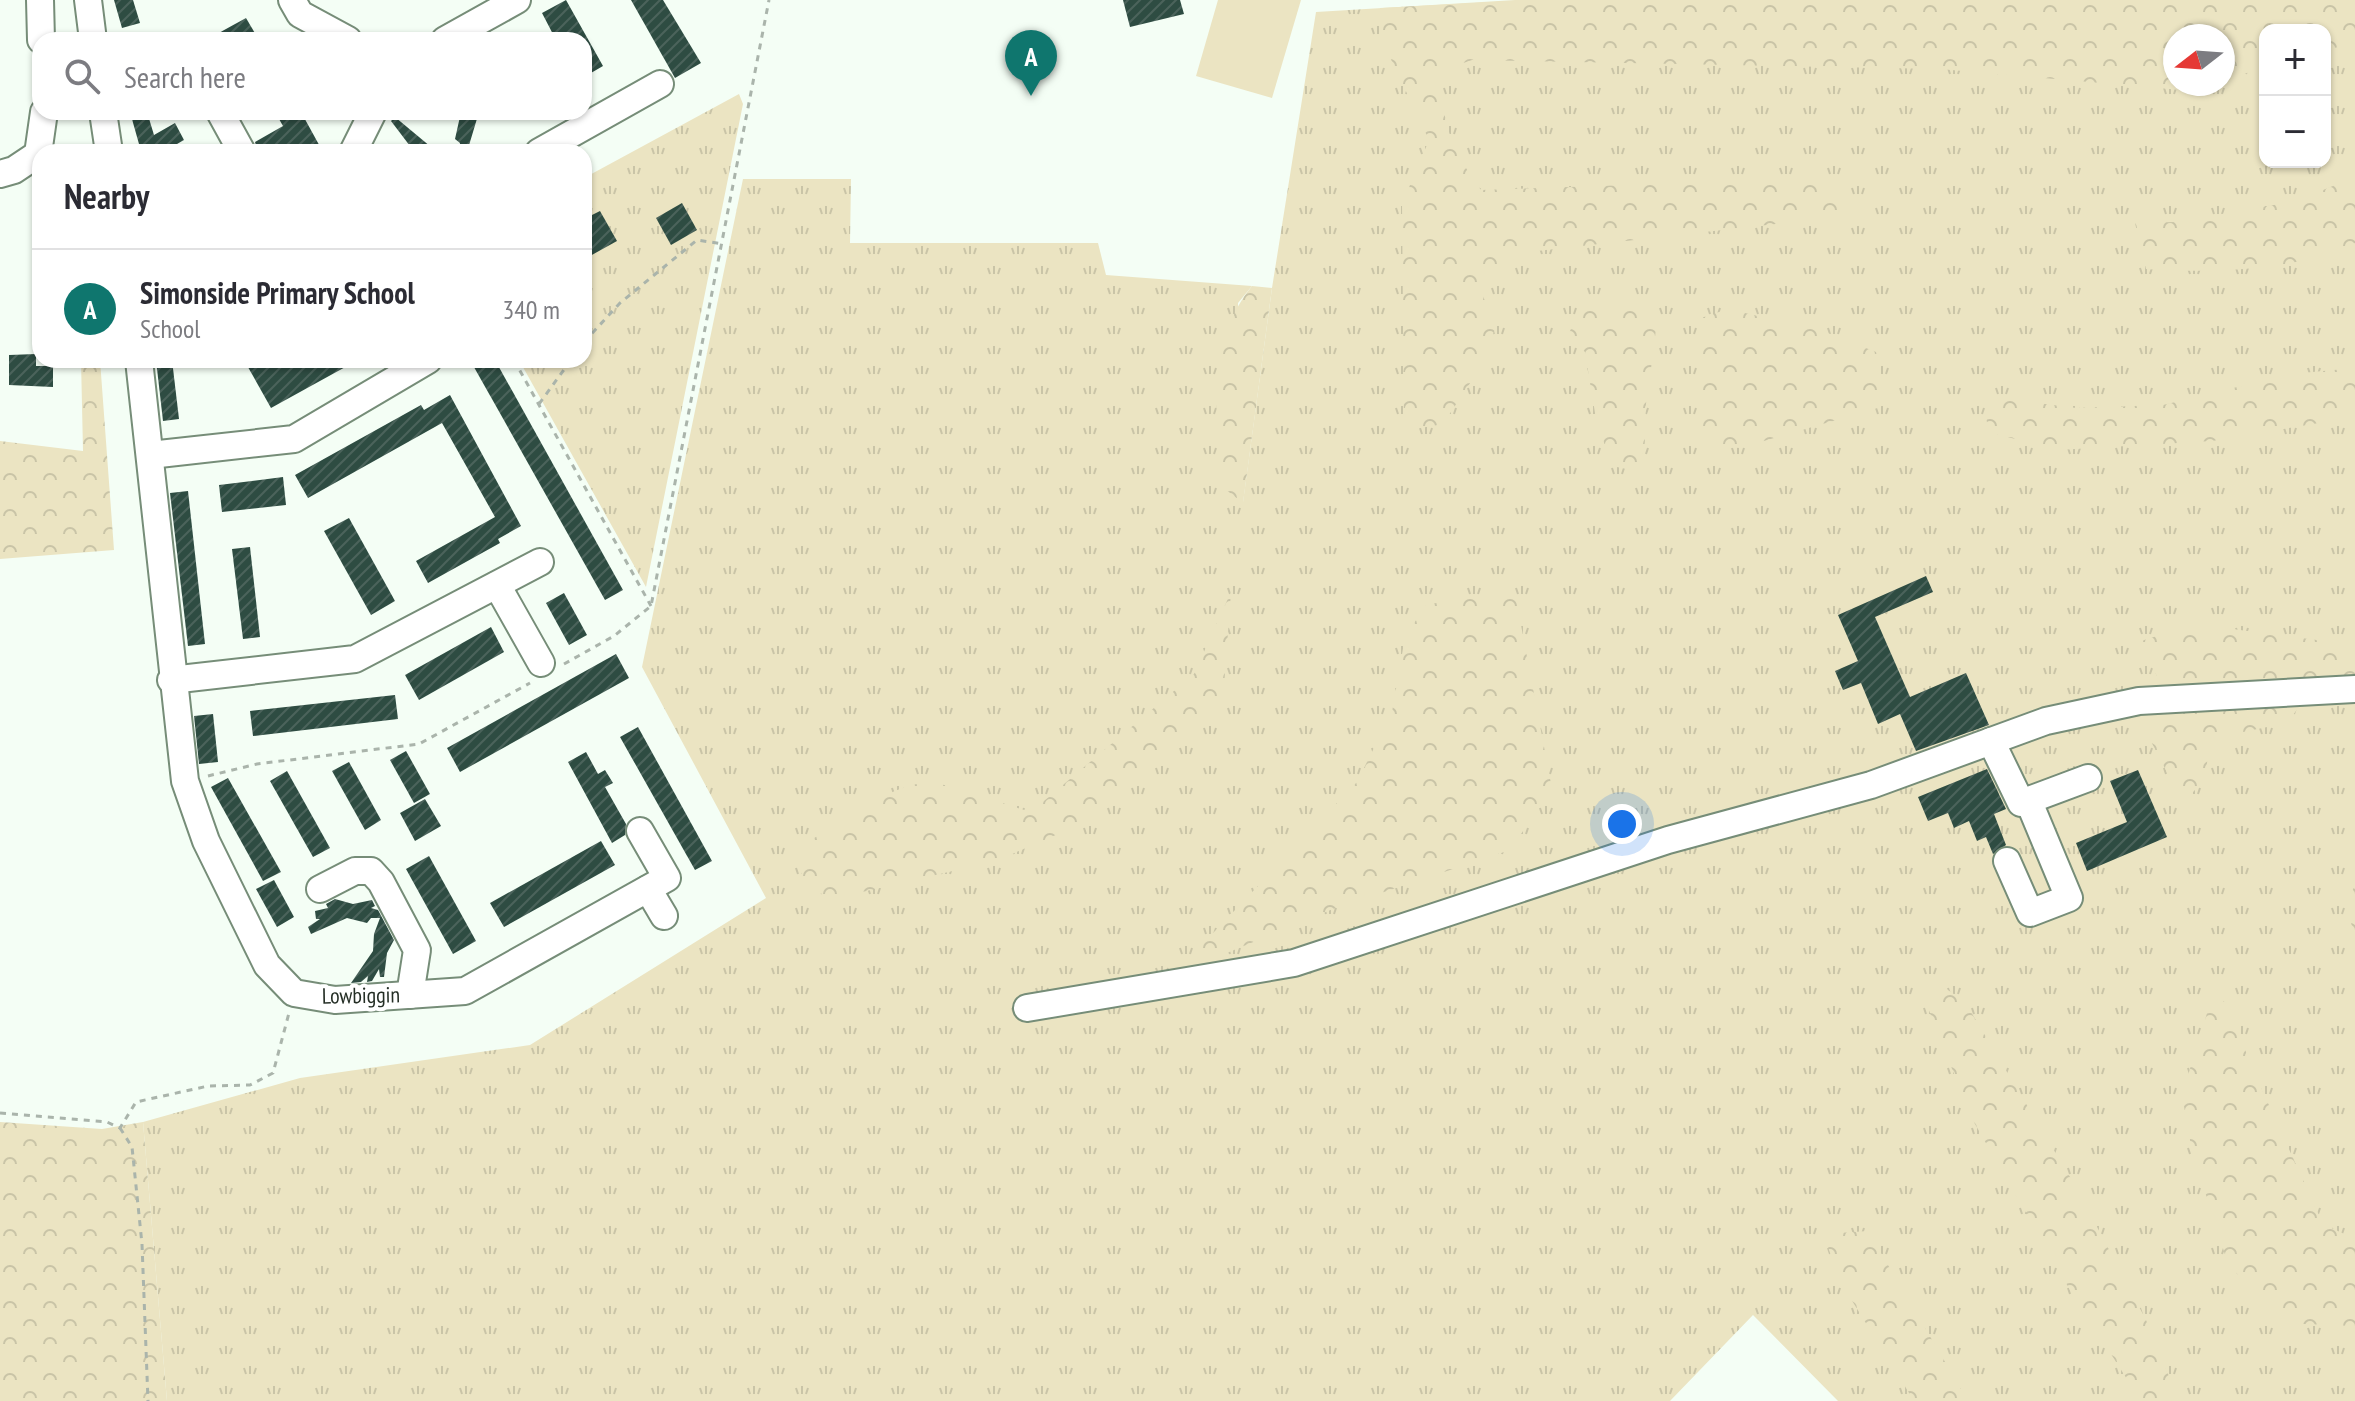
<!DOCTYPE html>
<meta charset="utf-8">
<style>
body{margin:0;font-family:"PT Sans Narrow",sans-serif;background:#f7f7f7;color:#2b2b33}
.controls{position:absolute;right:24px;top:24px;display:grid;overflow:hidden;border-radius:16px;box-shadow:0 2px 6px #0004}
.controls button{width:72px;height:72px;display:grid;place-items:center;padding:0;border:0;border-bottom:2px solid #e1e1e2;background:#fff;color:#2b2b33;font:40px sans-serif}
.compass{position:absolute;left:2163px;top:24px;width:72px;height:72px;border-radius:50%;background:#fff;box-shadow:0 2px 6px #0004;rotate:253deg}
.you{position:absolute;left:1622px;top:824px;width:28px;height:28px;margin:-20px;border:6px solid #fff;border-radius:50%;background:#1a73e8;box-shadow:0 0 0 12px #1a73e833}
.badge{display:grid;place-items:center;width:52px;height:52px;border-radius:50%;background:#0f766e;color:#fff;font-size:26px;font-weight:700}
.pin{position:absolute;translate:-50% -66px;filter:drop-shadow(0 2px 4px #0008)}
.pin::after{content:'';position:absolute;top:42px;width:28px;height:24px;background:inherit;clip-path:polygon(0 0,100% 0,50% 100%)}
.list{margin:0;padding:0;list-style:none}
h2{display:flex;justify-content:space-between;align-items:center;height:104px;margin:0;padding:0 32px;font-size:34px}
h2 small{font-size:26px;font-weight:400;color:#7c7c81}
.list li{display:grid;grid-template-columns:52px 1fr auto;gap:24px;align-items:center;box-sizing:border-box;height:120px;padding:0 32px;border-top:2px solid #e1e1e2}
.list b{display:block;font-size:30px;white-space:nowrap}
.list p{margin:0;font-size:26px;white-space:nowrap;color:#7c7c81}
.list em{font-size:26px;font-style:normal;color:#7c7c81}
.icon{flex:none;width:44px;height:44px;fill:none;stroke:currentColor;stroke-width:2;stroke-linecap:round;stroke-linejoin:round}
.map{position:relative;flex:none;width:2355px;height:1401px;overflow:hidden}
.search{position:absolute;background:#fff;box-shadow:0 2px 6px #0004;left:32px;top:32px;width:560px;height:88px;display:flex;align-items:center;gap:20px;box-sizing:border-box;padding:0 28px;border-radius:24px;color:#7c7c81;font-size:30px}
.panel{position:absolute;background:#fff;box-shadow:0 2px 6px #0004;left:32px;top:144px;width:560px;height:224px;border-radius:24px}
.map>svg:first-child{display:block}
</style>
<div class="map">
<svg width="2355" height="1401" viewBox="0 0 2355 1401">
<defs>
<pattern id="grass-tufts" width="24" height="20" patternUnits="userSpaceOnUse" patternTransform="scale(2)"><rect width="24" height="20" fill="#ebe4c2"/><path d="M3 7l-1-3M5 7V3M7 7l1-3M15 17l-1-3M17 17v-4M19 17l1-3" fill="none" stroke="#c9c4a7"/></pattern>
<pattern id="forest-crowns" width="20" height="18" patternUnits="userSpaceOnUse" patternTransform="scale(2)"><rect width="20" height="18" fill="#ebe4c2"/><path d="M2 6a3 3 0 1 1 6 0M12 15a3 3 0 1 1 6 0" fill="none" stroke="#c9c4a7"/></pattern>
<pattern id="building-hatch" width="6" height="6" patternUnits="userSpaceOnUse" patternTransform="scale(2)"><rect width="6" height="6" fill="#2e4c42"/><path d="M-1 1l2-2M0 6l6-6M5 7l2-2" fill="none" stroke="#4b635b"/></pattern>
</defs>
<rect width="100%" height="100%" fill="#f4fef5"/>
<g fill="url(#grass-tufts)" fill-rule="evenodd">
<path d="M1515 0H2355V1401H1838L1753 1315 1670 1401H167L143 1122 300 1078 530 1045 766 898 642 667 743 179H851L850 243H1098L1106 275 1252 286 1238 303 1243 502 1272 288 1316 12ZM2265 30H2325V162H2265ZM2175 36H2223V84H2175Z"/>
<polygon points="739,94 743,104 646,587 519,360 584,360 584,178"/>
</g>
<g fill="url(#forest-crowns)">
<path d="M1532 0H2355V45L2325 49V30H2265V67L2223 81V36H2175V84H2214L2192 91 1940 69 1472 60 1443 70C1439 120 1452 150 1481 190L1837 178 1846 216 1519 253 1482 293 1495 329 1480 368 1443 424 1404 431 1402 204 1429 140 1379 34 1380 8Z"/>
<path d="M2355 177V243C2304 270 2204 274 2146 269L2135 223 2176 222 2296 201Z"/>
<path d="M1252 286 1272 288 1243 503 1225 489C1214 425 1207 340 1252 286Z"/>
<path d="M1619 303 1657 310C1656 342 1650 372 1646 404 1644 427 1649 450 1636 471L1612 466 1596 419 1585 352 1568 335 1583 305Z"/>
<polygon points="1728,309 1825,332 1876,352 1883,383 1881,407 1740,448 1704,446 1698,319"/>
<polygon points="81,360 100,360 114,550 0,559 0,441 83,451"/>
<polygon points="2355,368 2355,417 2212,441 2058,450 1988,432 1985,405 2006,399 2076,408 2163,405 2291,374"/>
<polygon points="1514,588 1552,789 1510,850 1333,909 1210,960 1194,953 1357,782 1392,712 1405,637 1426,605"/>
<path d="M1231 592 1224 686 1207 720 1115 799 1074 827 996 861 832 899 804 885 796 851C824 831 901 776 935 783 967 789 999 803 1031 812L1194 674Z"/>
<polygon points="2194,624 2355,645 2355,680 2319,680 2287,723 2233,734 2209,747 2205,779 2183,803 2144,728 2162,685 2138,642"/>
<polygon points="2355,885 2355,934 2345,907"/>
<polygon points="1938,983 1965,1002 2076,1187 2146,1320 2179,1401 2141,1401 2070,1290 1971,1117 1928,1008"/>
<polygon points="2212,997 2232,1005 2248,1059 2323,1224 2355,1239 2355,1326 2283,1323 2228,1264 2192,1151 2182,1095"/>
<polygon points="0,1122 102,1129 143,1122 167,1401 0,1401"/>
<polygon points="1868,1231 1968,1401 1914,1401 1838,1278 1824,1234"/>
</g>
<polygon fill="#ebe4c2" points="1218,0 1301,0 1272,98 1196,76"/>
<g fill="url(#building-hatch)">
<polygon points="114,0 133,0 140,23 122,28"/>
<polygon points="566,0 603,66 584,77 584,40 556,40 542,13"/>
<polygon points="631,0 663,0 701,63 675,78"/>
<polygon points="1123,0 1180,0 1184,14 1130,27"/>
<polygon points="246,18 259,40 206,40"/>
<polygon points="130,112 147,112 154,135 175,123 184,140 163,152 125,152 139,144"/>
<polygon points="275,112 301,112 323,152 298,152 294,145 280,152 258,152 255,142 283,126"/>
<polygon points="461,112 479,112 467,152 459,152 460,143 455,139"/>
<polygon points="395,117 437,152 413,150 391,121"/>
<polygon points="682,203 697,230 671,245 656,218"/>
<polygon points="600,211 617,241 590,256 584,245 584,219"/>
<polygon points="36,354 36,366 53,366 53,387 9,385 9,355"/>
<polygon points="156,360 172,360 179,419 163,421"/>
<polygon points="244,360 358,360 271,408"/>
<polygon points="470,360 495,360 623,590 605,600"/>
<polygon points="450,395 521,526 498,539 500,543 428,583 416,561 495,517 442,423 308,498 295,475 421,405 424,410"/>
<polygon points="283,477 286,505 222,512 219,485"/>
<polygon points="188,491 205,644 188,646 170,493"/>
<polygon points="349,518 395,601 371,615 324,531"/>
<polygon points="250,547 260,637 243,639 232,549"/>
<polygon points="1926,576 1933,592 1875,617 1910,697 1966,673 1989,725 1916,751 1900,714 1878,724 1861,683 1843,690 1835,671 1858,661 1838,615"/>
<polygon points="564,593 587,635 569,645 546,603"/>
<polygon points="491,627 504,652 419,700 405,675"/>
<polygon points="616,654 629,678 460,772 447,748"/>
<polygon points="395,695 398,719 253,736 250,711"/>
<polygon points="213,714 218,762 199,764 194,716"/>
<polygon points="638,727 712,861 695,870 620,737"/>
<polygon points="406,751 430,794 414,803 390,760"/>
<polygon points="586,752 598,774 605,770 613,783 605,787 626,824 625,835 612,843 568,762"/>
<polygon points="349,762 381,820 365,830 332,771"/>
<polygon points="1987,769 2006,809 1994,814 2006,845 1993,854 1986,837 1977,841 1969,821 1954,828 1948,813 1928,821 1918,797"/>
<polygon points="2138,770 2167,837 2087,871 2076,843 2127,822 2110,781"/>
<polygon points="287,771 330,848 313,857 270,781"/>
<polygon points="228,778 281,872 263,881 211,787"/>
<polygon points="425,799 441,826 415,841 400,813"/>
<polygon points="601,841 615,865 504,927 490,903"/>
<polygon points="429,856 476,941 453,954 406,869"/>
<polygon points="274,880 294,917 277,927 256,889"/>
<polygon points="335,899 353,904 372,900 375,906 371,908 378,910 394,940 387,953 384,977 380,977 379,969 372,981 367,982 368,976 361,982 351,983 373,951 374,934 380,918 371,918 367,923 347,918 311,934 308,927 320,919 316,919 315,911 328,908 326,904"/>
</g>
<g fill="none" stroke-linecap="round" stroke-linejoin="round">
<g stroke="#768d78" stroke-width="30">
<g id="minor">
<polyline points="40,0 41,40"/>
<polyline points="88,0 93,40"/>
<polyline points="292,0 300,14 348,40"/>
<polyline points="445,40 517,0"/>
<polyline points="103,112 109,152"/>
<polyline points="220,112 242,152"/>
<polyline points="353,152 373,112"/>
<polyline points="539,152 660,84"/>
<polyline points="0,174 14,170 38,154 44,112"/>
<polyline points="139,360 185,781 206,841 267,965 294,993 335,1000 465,991 667,878 640,831"/>
<polyline points="150,455 294,439 428,360"/>
<polyline points="497,585 541,663"/>
<polyline points="171,680 355,659 540,562"/>
<polyline points="1991,741 2021,803 2088,778"/>
<polyline points="2007,861 2030,913 2069,898 2029,802"/>
<polyline points="320,889 355,871 371,871 381,882 417,950 410,995"/>
<polyline points="648,889 664,916"/>
<polyline points="1027,1008 1294,963 1668,840 1871,785 2046,721 2139,701 2355,689"/>
</g>
</g>
<g stroke="#aab4ab" stroke-width="3" stroke-dasharray="6 6" stroke-linecap="butt">
<polyline points="584,342 620,303 697,240 723,244"/>
<polyline points="514,360 651,606"/>
<polyline points="539,404 571,360"/>
<polyline points="564,664 614,636 651,606 769,0"/>
<polyline points="208,776 257,764 419,744 530,683"/>
<polyline points="0,1113 107,1122 120,1128 136,1102 208,1086 250,1085 273,1073 289,1013"/>
<polyline points="120,1128 132,1147 142,1244 148,1401"/>
</g>
<use href="#minor" stroke="#fff" stroke-width="26"/>
</g>
<g text-anchor="middle" stroke-width="8" stroke-linejoin="round" paint-order="stroke">
<g font-size="22" fill="#242e25" stroke="#fff">
<text transform="translate(361 995) rotate(-1)" y="8">Lowbiggin</text>
</g>
</g>
</svg>
<div class="controls">
<button>+</button>
<button>−</button>
</div>
<svg class="compass" viewBox="-18 -18 36 36"><path d="M0-13l5 13h-10z" fill="#e53935"/><path d="M0 13l5-13h-10z" fill="#7c7c81"/></svg>
<div class="you"></div>
<div class="pin badge" style="left:1031px;top:96px">A</div>
<div class="search"><svg class="icon" aria-label="search" viewBox="0 0 24 24"><circle cx="10" cy="10" r="6"/><path d="M15 15l6 6"/></svg>Search here</div>
<section class="panel">
<h2>Nearby<small></small></h2>
<ul class="list">
<li><span class="badge">A</span><div><b>Simonside Primary School</b><p>School</p></div><em>340 m</em></li>
</ul>
</section>
</div>
